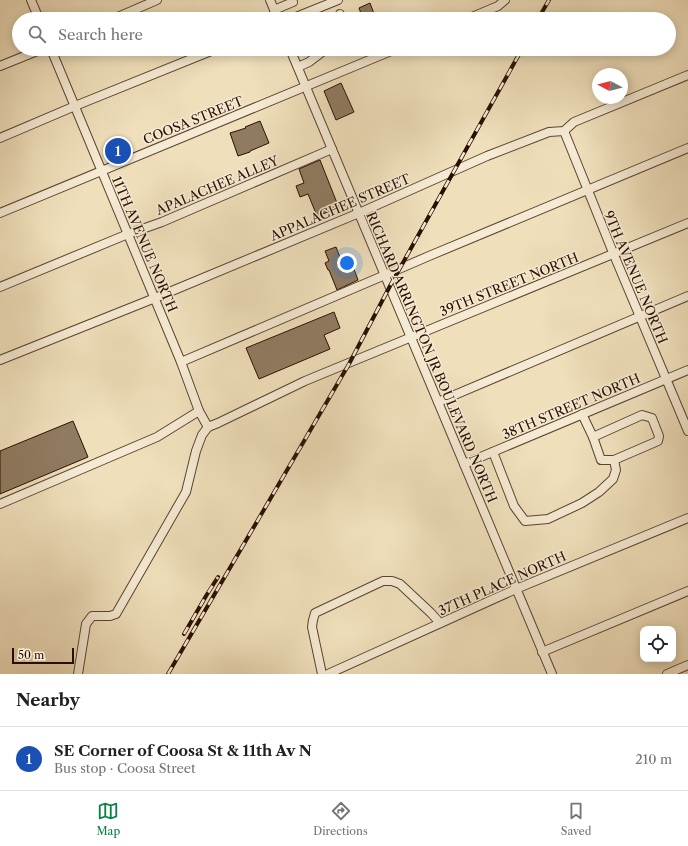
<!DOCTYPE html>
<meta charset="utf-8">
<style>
body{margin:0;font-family:"Libre Caslon Text",serif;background:#f2f2f2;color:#202124}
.controls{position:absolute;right:12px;bottom:12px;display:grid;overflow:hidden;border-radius:8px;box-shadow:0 2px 10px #0003}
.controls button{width:36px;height:36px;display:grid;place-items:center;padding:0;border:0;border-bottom:1px solid #e0e0e0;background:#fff;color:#202124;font:20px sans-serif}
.compass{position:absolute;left:592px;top:68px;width:36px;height:36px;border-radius:50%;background:#fff;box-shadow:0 2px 10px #0003;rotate:277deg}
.scale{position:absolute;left:12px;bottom:10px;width:62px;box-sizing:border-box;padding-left:4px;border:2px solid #2a0f00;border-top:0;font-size:11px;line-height:14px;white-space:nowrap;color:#2a0f00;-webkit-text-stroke:3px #f5ead3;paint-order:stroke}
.you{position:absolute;left:347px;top:263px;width:14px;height:14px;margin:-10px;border:3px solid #fff;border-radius:50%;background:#1a73e8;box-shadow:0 0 0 6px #1a73e833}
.badge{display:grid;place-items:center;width:26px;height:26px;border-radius:50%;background:#0b8043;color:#fff;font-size:13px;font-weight:700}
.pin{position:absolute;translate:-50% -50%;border:2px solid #fff;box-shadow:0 1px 4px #0006}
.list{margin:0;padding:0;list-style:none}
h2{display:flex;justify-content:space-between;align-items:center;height:52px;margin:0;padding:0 16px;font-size:17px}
h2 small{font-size:13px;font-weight:400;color:#757577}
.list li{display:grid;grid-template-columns:26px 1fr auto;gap:12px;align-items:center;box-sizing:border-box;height:64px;padding:0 16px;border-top:1px solid #e0e0e0}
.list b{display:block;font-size:15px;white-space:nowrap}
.list p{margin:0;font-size:13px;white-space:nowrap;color:#757577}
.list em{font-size:13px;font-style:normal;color:#757577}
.icon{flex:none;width:22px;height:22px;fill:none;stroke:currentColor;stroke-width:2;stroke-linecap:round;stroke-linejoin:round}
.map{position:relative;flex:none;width:688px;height:674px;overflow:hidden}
.search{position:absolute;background:#fff;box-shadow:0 2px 10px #0003;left:12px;right:12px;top:12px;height:44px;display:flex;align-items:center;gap:10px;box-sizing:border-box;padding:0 14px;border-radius:22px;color:#757577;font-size:15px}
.sheet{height:116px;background:#fff}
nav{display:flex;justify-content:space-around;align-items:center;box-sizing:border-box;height:56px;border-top:1px solid #e0e0e0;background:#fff;font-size:11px;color:#757577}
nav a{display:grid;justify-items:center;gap:2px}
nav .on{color:#0b8043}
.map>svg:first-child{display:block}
</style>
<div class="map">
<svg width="688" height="674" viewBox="0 0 688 674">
<rect width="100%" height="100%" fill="#efdfbb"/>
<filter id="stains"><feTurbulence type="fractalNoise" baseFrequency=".005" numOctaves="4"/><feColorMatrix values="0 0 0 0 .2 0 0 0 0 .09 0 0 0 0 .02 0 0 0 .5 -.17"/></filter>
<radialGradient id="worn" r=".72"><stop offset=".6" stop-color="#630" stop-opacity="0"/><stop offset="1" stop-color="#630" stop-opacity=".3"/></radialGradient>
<g fill="#907b61" stroke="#2a0f00">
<polygon points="370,3 376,19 363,19 359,8"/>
<polygon points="341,83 354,112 336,120 324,91"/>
<polygon points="260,121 269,143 250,151 250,152 238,156 230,133 246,128 245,127"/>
<polygon points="320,160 339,208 317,216 308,194 300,197 296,186 304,183 299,169"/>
<polygon points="336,247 343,265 351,261 358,280 337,290 329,270 328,270 325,263 329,261 325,251"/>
<polygon points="334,312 340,328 324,335 330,349 259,379 246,348"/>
<polygon points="73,421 88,457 0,494 0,451"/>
</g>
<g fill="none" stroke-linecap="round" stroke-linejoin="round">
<g stroke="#5b432f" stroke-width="10">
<g id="minor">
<polyline points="31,0 39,19"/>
<polyline points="270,0 278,19"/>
<polyline points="274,10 293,2 292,0"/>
<polyline points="340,14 342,19"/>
<polyline points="113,19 157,0"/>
<polyline points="291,19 338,0"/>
<polyline points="467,19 498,6 505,0"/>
<polyline points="51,49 181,362 199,411 208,427"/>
<polyline points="290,49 552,674"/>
<polyline points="0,66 42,49"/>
<polyline points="298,67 309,62 326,49"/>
<polyline points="564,131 614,255 688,431"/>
<polyline points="0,138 75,106 216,49"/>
<polyline points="0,213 396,49"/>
<polyline points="0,287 128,234 162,222 332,149"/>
<polyline points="0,360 155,298 359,213 487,156 549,132 564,131 574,122 688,75"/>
<polyline points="181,362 385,275 429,256 688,148"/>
<polyline points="438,402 688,296"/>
<polyline points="582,414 593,437"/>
<polyline points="208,427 218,423 305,381 688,223"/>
<polyline points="493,452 514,506 525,521 548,519 582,503 599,492 613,479 616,470 614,460 658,441 659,436 652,418 642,415 593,437 601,460 614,460"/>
<polyline points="464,464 688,370"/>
<polyline points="0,504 157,437 199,411"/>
<polyline points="542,652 688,591"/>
<polyline points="78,674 86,624 92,616 110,616 116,614 186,492 196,451 202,435 208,427"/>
<polyline points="322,674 312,627 313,620 315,613 383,581 392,581 400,584 431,613 440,623"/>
<polyline points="328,674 516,589 688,518"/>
<polyline points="667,674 688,665"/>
</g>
</g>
<use href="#minor" stroke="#f5ead3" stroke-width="8"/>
<g stroke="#2a0f00" stroke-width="4">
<g id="rail">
<polyline points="538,19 549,0"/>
<polyline points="184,634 206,596 218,577"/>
<polyline points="168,674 349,364 390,286 522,49"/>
</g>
</g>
<use href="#rail" stroke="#f5ead3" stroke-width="2.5" stroke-dasharray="8" stroke-linecap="butt"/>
</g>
<g text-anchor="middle" stroke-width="3" stroke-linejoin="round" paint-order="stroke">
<g font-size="13" fill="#2a0f00" stroke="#f5ead3">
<text transform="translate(193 120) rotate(-22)" y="5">COOSA STREET</text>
<text transform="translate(217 185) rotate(-23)" y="5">APALACHEE ALLEY</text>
<text transform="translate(340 207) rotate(-23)" y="5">APPALACHEE STREET</text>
<text transform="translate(145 244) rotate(67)" y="5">11TH AVENUE NORTH</text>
<text transform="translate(636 277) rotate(67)" y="5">9TH AVENUE NORTH</text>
<text transform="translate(509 284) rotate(-22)" y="5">39TH STREET NORTH</text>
<text transform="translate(432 357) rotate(67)" y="5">RICHARD ARRINGTON JR BOULEVARD NORTH</text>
<text transform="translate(571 406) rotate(-23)" y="5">38TH STREET NORTH</text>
<text transform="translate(502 583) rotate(-24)" y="5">37TH PLACE NORTH</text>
</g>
</g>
<rect width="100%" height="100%" filter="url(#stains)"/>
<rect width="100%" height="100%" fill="url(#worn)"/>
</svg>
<div class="controls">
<button><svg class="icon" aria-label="locate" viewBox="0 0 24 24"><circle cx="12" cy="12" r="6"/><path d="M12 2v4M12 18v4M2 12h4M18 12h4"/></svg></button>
</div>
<svg class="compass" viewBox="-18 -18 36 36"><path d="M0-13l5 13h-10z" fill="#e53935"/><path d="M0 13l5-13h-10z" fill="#757577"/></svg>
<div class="scale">50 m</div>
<div class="you"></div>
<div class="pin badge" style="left:118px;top:151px;background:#1a4fb4">1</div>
<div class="search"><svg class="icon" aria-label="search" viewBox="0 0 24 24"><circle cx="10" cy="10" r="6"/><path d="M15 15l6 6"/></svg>Search here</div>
</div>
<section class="sheet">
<h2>Nearby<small></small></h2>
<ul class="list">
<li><span class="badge" style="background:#1a4fb4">1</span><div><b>SE Corner of Coosa St &amp; 11th Av N</b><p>Bus stop · Coosa Street</p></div><em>210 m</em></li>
</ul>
</section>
<nav>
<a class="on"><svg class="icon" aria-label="map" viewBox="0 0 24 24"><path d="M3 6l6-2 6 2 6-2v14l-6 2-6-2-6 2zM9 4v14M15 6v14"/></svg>Map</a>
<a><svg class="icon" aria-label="directions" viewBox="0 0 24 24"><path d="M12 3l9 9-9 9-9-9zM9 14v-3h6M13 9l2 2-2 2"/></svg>Directions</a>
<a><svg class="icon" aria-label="saved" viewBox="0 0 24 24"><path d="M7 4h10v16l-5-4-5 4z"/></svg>Saved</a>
</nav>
